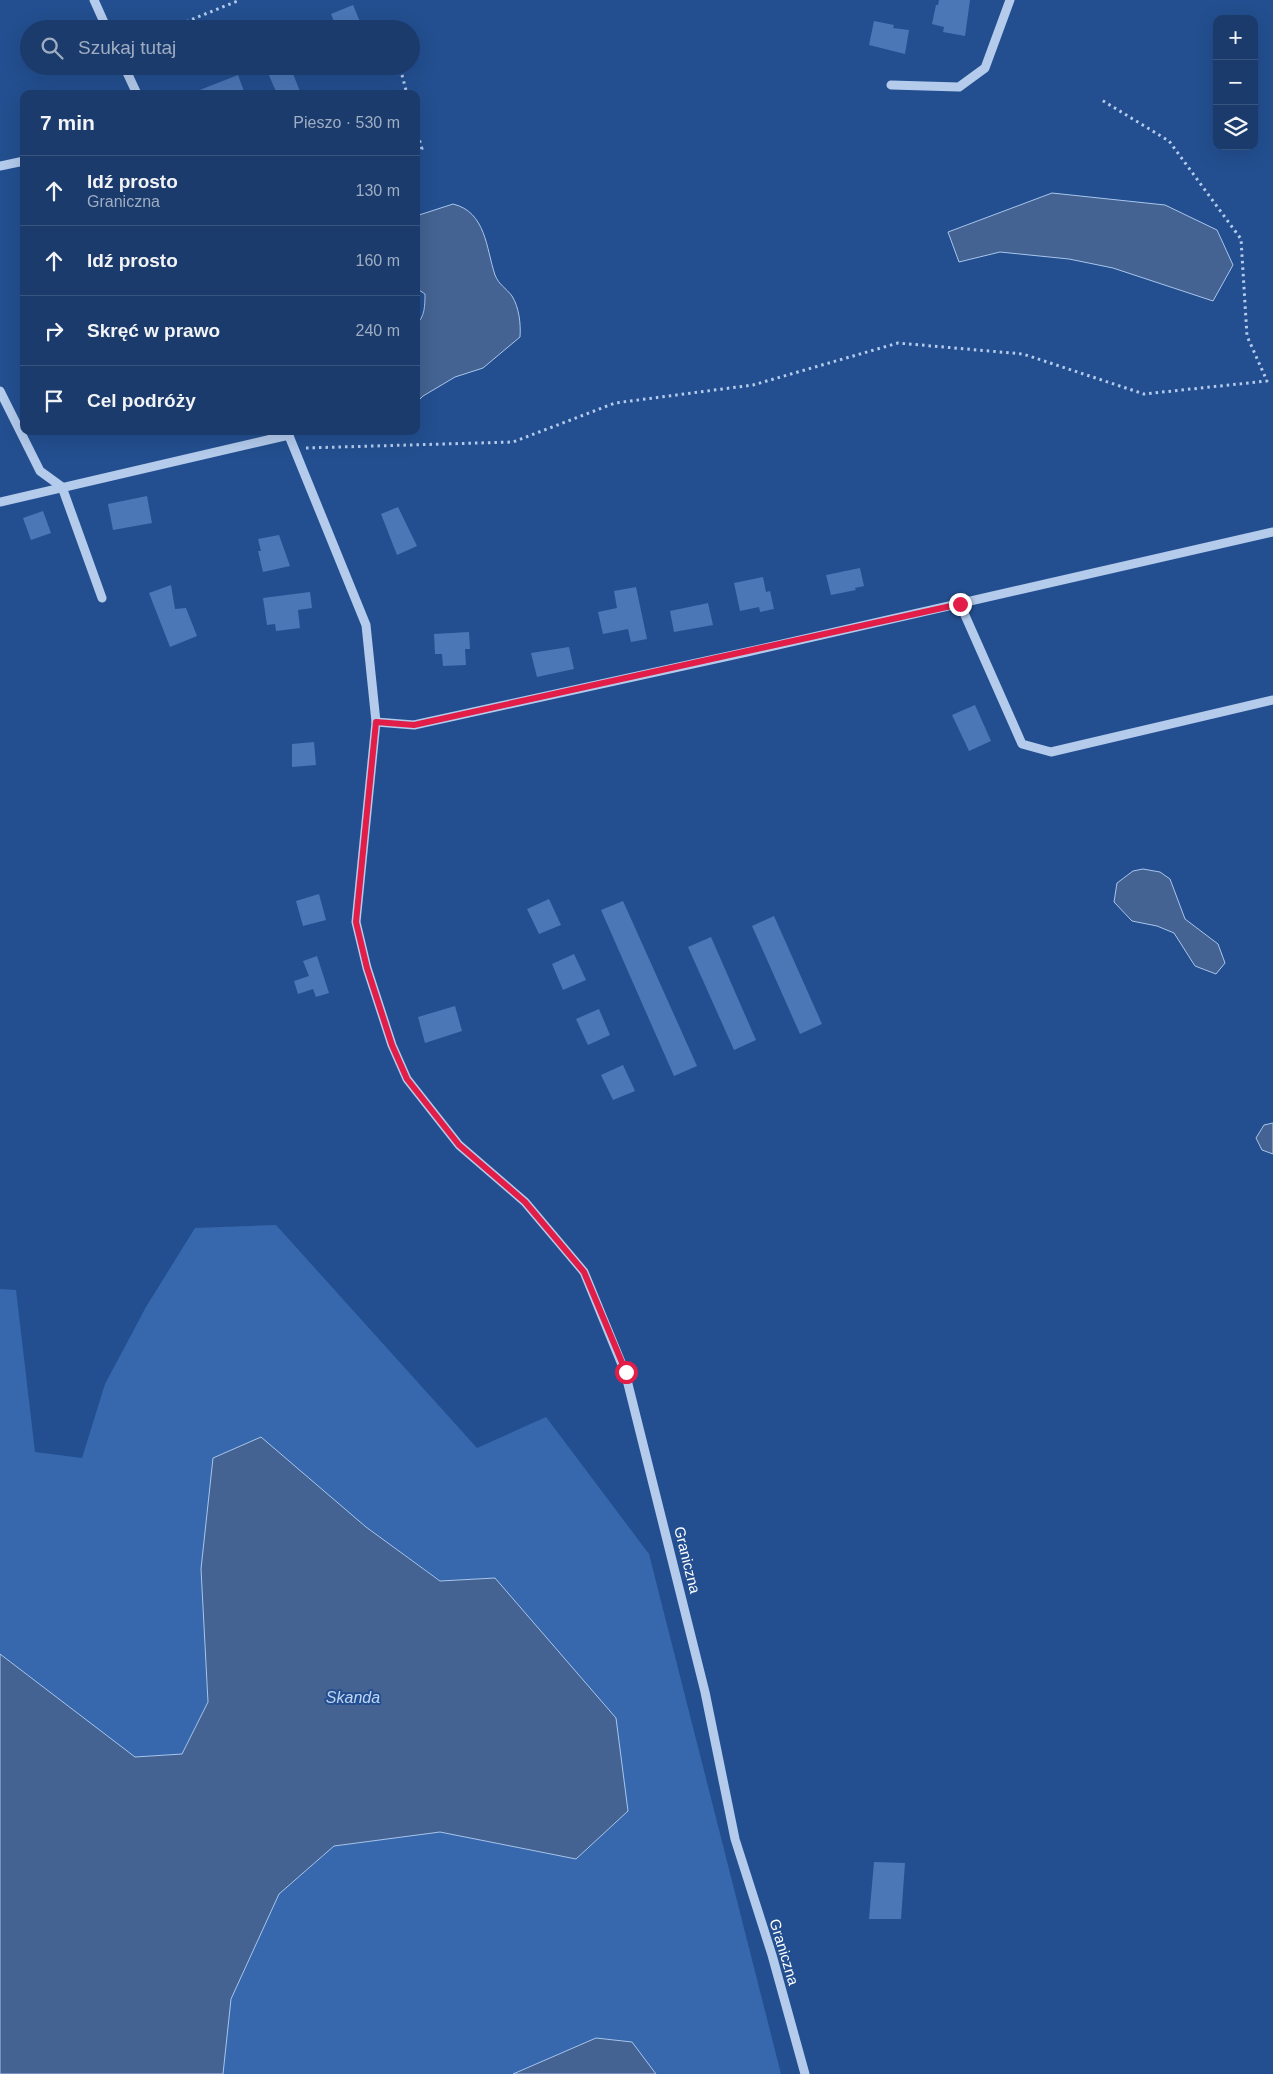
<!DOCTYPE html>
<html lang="pl">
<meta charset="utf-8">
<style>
body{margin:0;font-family:Arial,sans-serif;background:#274674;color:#f1f3f6}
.controls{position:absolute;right:15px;top:15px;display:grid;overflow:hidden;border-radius:10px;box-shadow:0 5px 20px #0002}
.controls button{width:45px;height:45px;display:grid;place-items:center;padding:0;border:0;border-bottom:1px solid #38557f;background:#1a3b6c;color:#f1f3f6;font:25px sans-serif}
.stop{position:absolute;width:15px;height:15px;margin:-11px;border:4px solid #e11d48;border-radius:50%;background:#fff}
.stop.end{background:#e11d48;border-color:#fff;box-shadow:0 1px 5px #0008}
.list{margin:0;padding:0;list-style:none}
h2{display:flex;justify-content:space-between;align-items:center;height:65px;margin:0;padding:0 20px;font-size:21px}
h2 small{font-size:16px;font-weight:400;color:#9fadc2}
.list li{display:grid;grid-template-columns:32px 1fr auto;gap:15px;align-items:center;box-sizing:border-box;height:70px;padding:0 20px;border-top:1px solid #38557f}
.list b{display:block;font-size:19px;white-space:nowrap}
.list p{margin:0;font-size:16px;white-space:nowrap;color:#9fadc2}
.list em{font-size:16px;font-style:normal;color:#9fadc2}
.icon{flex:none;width:28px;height:28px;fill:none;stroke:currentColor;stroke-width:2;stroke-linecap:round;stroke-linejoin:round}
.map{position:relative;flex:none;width:1273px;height:2074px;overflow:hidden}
.search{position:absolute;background:#1a3b6c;box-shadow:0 5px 20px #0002;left:20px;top:20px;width:400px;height:55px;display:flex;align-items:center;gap:12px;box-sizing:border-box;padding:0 18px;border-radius:28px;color:#9fadc2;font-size:19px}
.panel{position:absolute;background:#1a3b6c;box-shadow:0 5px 20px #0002;left:20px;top:90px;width:400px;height:345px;border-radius:10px}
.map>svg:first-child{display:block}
</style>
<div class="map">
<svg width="1273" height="2074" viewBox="0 0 1273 2074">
<rect width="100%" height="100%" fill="#234f90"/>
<polygon fill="#3768ad" points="276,1225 477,1448 546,1417 649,1554 781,2074 656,2074 632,2042 596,2038 513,2074 223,2074 231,1999 279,1894 334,1846 440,1832 576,1859 495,1578 441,1581 366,1527 201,1569 208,1702 182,1754 135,1757 0,1654 0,1289 16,1290 35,1452 82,1458 105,1384 146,1307 195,1228"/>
<g fill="#446392" stroke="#a8c6ed">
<polygon points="1052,193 1165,205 1217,230 1233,265 1213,301 1113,268 1069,259 1000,252 959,262 948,232"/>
<path d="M453 204C486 212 486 248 495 275 499 285 506 288 512 296 519 307 521 324 520 337L483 368 455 377 423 396 416 403V324C425 318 425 304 425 294L416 288V216Z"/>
<polygon points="1143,869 1160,872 1170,879 1185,919 1218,944 1225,963 1216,974 1195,966 1174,933 1157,926 1132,921 1114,902 1117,883 1133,871"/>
<polygon points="1273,1123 1273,1154 1262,1150 1256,1138 1264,1125"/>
<polygon points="261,1437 366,1527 440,1581 495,1578 616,1718 628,1811 576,1859 440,1832 334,1846 279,1894 231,1999 223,2074 0,2074 0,1654 135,1757 182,1754 208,1702 201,1569 213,1458"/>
<polygon points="596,2038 632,2042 656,2074 513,2074"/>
</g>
<g fill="#4b77b7">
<polygon points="939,0 970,0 965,36 943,32 944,27 932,24 936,5 938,5"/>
<polygon points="353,5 363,29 337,29 331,14"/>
<polygon points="874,21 894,25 893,28 909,30 905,54 869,45"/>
<polygon points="265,66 290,66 301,94 277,94"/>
<polygon points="238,75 245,94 193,94 192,93"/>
<polygon points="147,496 152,523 113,530 108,504"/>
<polygon points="398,507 417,546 397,555 381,514"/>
<polygon points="43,511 51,533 31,540 23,518"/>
<polygon points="279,535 290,566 263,572 258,551 261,551 258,539"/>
<polygon points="860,568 864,586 855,588 856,590 831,595 826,575"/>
<polygon points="763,577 766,592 770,591 774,609 760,612 759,607 740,611 734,583"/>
<polygon points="171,585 175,609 186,608 197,636 170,647 149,593"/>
<polygon points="636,587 647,639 631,642 628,629 603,634 598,612 617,608 614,591"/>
<polygon points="310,592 312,608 298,610 300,628 276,631 275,624 267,625 263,598"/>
<polygon points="708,603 713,625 674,632 670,611"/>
<polygon points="469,632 470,649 465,649 466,665 443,666 442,654 435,654 434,634"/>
<polygon points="569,647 574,669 537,677 531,653"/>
<polygon points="975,705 991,741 969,751 952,715"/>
<polygon points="314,742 316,765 292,767 292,744"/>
<polygon points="319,894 326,920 303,926 296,901"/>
<polygon points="549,899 561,925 539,934 527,909"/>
<polygon points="623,901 697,1066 674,1076 601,910"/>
<polygon points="774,916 822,1024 800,1034 752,926"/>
<polygon points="711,937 756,1040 734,1050 688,947"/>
<polygon points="574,954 586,980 563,990 552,964"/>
<polygon points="317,956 329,993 316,997 313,989 298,994 294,981 309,976 303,961"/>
<polygon points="455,1006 462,1031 425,1043 418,1017"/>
<polygon points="599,1009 610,1035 588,1045 576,1019"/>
<polygon points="623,1065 635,1091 613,1100 601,1075"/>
<polygon points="874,1862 905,1863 901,1919 869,1919"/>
</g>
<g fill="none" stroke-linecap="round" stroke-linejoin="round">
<g stroke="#b4cbec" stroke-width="3" stroke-dasharray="2.5 4" stroke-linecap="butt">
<polyline points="168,29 240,0"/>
<polyline points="402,75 407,94"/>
<polyline points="416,128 422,149 416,155"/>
<polyline points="306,448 513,442 615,403 753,385 898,343 1023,354 1144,394 1267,381 1247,336 1241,239 1169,141 1100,99"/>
</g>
<g stroke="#b4cbec" stroke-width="9">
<polyline points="94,0 107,29"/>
<polyline points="124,66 137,94"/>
<polyline points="891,85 959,87 985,68 1010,0"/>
<polyline points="0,166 24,161"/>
<polyline points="0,391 40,471 62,487 102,598"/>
<polyline points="287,431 366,625 376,722 356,922 367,968 392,1045 407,1079 459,1145 525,1202 584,1272 625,1372 705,1692 735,1839 772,1955 805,2074"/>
<polyline points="0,502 289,435"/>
<polyline points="960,604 1022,744 1051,752 1273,700"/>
<polyline points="376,722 414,725 747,652 1273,532"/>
</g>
</g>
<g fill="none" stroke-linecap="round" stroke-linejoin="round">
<polyline stroke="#e11d48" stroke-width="6" points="626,1372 584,1272 525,1202 459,1145 407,1079 392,1045 367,968 356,922 376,722 414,725 960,604"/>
</g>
<g text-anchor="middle" stroke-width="4" stroke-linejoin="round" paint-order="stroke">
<g font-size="15" fill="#fff" stroke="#234f90">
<text transform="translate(687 1560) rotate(76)" y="5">Graniczna</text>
<text transform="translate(784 1952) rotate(73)" y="5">Graniczna</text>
</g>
<g font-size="16" font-style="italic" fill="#c0d6f3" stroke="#234f90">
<text x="353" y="1703">Skanda</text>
</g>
</g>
</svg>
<div class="controls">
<button>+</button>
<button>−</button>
<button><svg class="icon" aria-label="layers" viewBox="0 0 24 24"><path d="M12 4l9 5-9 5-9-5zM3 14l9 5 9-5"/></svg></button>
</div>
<div class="stop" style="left:626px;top:1372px"></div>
<div class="stop end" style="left:960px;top:604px"></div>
<div class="search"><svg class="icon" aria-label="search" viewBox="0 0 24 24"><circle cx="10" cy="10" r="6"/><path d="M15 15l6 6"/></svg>Szukaj tutaj</div>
<section class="panel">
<h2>7 min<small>Pieszo · 530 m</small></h2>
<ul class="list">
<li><svg class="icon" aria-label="ahead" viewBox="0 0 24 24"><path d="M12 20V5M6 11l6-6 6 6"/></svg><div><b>Idź prosto</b><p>Graniczna</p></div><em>130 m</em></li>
<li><svg class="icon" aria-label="ahead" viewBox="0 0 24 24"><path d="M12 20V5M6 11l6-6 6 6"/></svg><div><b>Idź prosto</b></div><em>160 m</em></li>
<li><svg class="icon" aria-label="right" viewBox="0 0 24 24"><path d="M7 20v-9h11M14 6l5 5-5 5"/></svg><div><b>Skręć w prawo</b></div><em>240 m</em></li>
<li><svg class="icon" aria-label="arrive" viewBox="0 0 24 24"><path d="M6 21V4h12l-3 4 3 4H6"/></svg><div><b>Cel podróży</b></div></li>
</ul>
</section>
</div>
